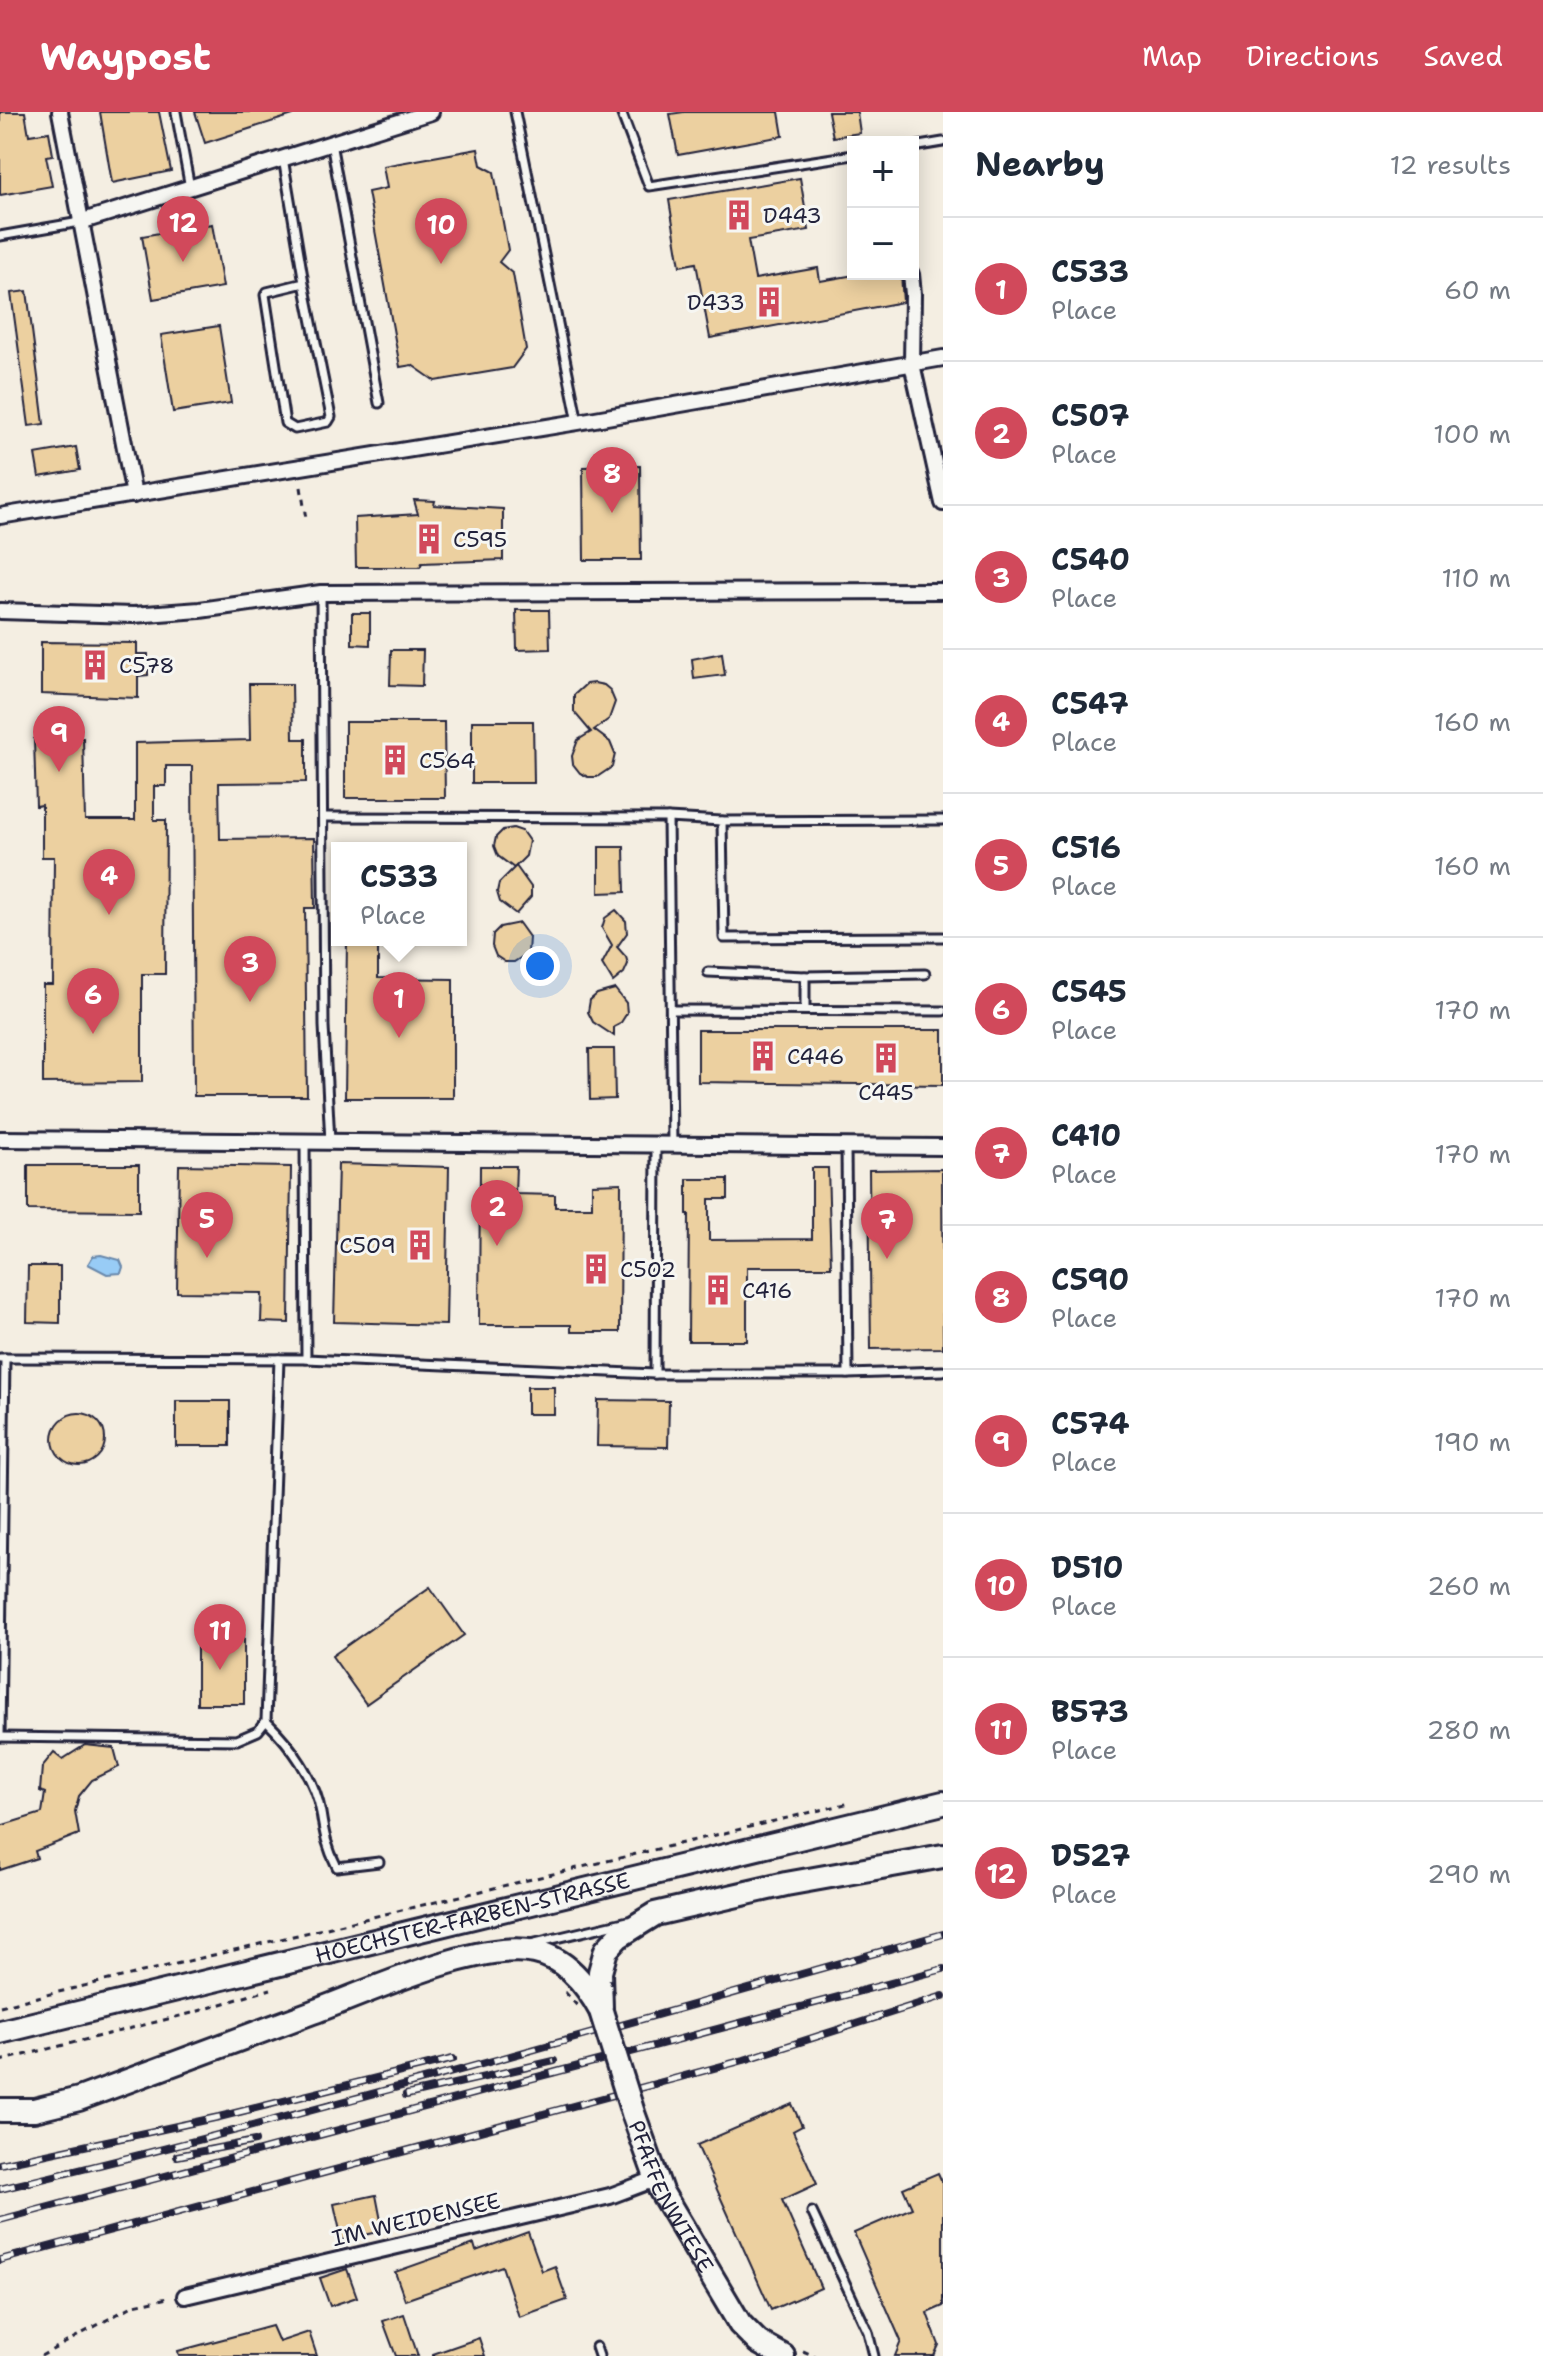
<!DOCTYPE html>
<meta charset="utf-8">
<style>
body{margin:0;font-family:"Shantell Sans",sans-serif;background:#f6f6f7;color:#1f2937}
.controls{position:absolute;right:24px;top:24px;display:grid;overflow:hidden;border-radius:0px;box-shadow:0 4px 20px #0003}
.controls button{width:72px;height:72px;display:grid;place-items:center;padding:0;border:0;border-bottom:2px solid #e0e1e3;background:#fff;color:#1f2937;font:40px sans-serif}
.you{position:absolute;left:540px;top:854px;width:28px;height:28px;margin:-20px;border:6px solid #fff;border-radius:50%;background:#1a73e8;box-shadow:0 0 0 12px #1a73e833}
.badge{display:grid;place-items:center;width:52px;height:52px;border-radius:50%;background:#d1495b;color:#fff;font-size:26px;font-weight:700}
.pin{position:absolute;translate:-50% -66px;filter:drop-shadow(0 2px 4px #0008)}
.pin::after{content:'';position:absolute;top:42px;width:28px;height:24px;background:inherit;clip-path:polygon(0 0,100% 0,50% 100%)}
.popup{position:absolute;left:331px;top:730px;width:136px;height:104px;box-sizing:border-box;display:grid;place-content:center;border-radius:0px;background:#fff;filter:drop-shadow(0 2px 6px #0005);font-size:26px;white-space:nowrap;color:#747a83}
.popup b{font-size:30px;color:#1f2937}
.popup::after{content:'';position:absolute;left:50%;top:100%;margin-left:-16px;border:16px solid transparent;border-top-color:#fff}
.list{margin:0;padding:0;list-style:none}
h2{display:flex;justify-content:space-between;align-items:center;height:104px;margin:0;padding:0 32px;font-size:34px}
h2 small{font-size:26px;font-weight:400;color:#747a83}
.list li{display:grid;grid-template-columns:52px 1fr auto;gap:24px;align-items:center;box-sizing:border-box;height:144px;padding:0 32px;border-top:2px solid #e0e1e3}
.list b{display:block;font-size:30px;white-space:nowrap}
.list p{margin:0;font-size:26px;white-space:nowrap;color:#747a83}
.list em{font-size:26px;font-style:normal;color:#747a83}
.map{position:relative;flex:none;width:943px;height:2244px;overflow:hidden}
header{display:flex;align-items:center;gap:48px;box-sizing:border-box;height:112px;padding:0 40px;background:#d1495b;color:#fff}
header strong{font-size:38px}
nav{display:flex;gap:44px;margin-inline-start:auto;font-size:28px}
main{display:flex}
aside{flex:1;background:#fff}
.map>svg:first-child{display:block}
</style>
<header>
<strong>Waypost</strong>
<nav><a>Map</a><a>Directions</a><a>Saved</a></nav>
</header>
<main>
<div class="map">
<svg width="943" height="2244" viewBox="0 0 943 2244">
<rect width="100%" height="100%" fill="#f4eee2"/>
<filter id="ink" filterUnits="userSpaceOnUse"><feTurbulence type="fractalNoise" baseFrequency=".0125" numOctaves="2"/><feDisplacementMap in="SourceGraphic" scale="16" xChannelSelector="R" yChannelSelector="G"/><feConvolveMatrix kernelMatrix="1 2 1 2 8 2 1 2 1" color-interpolation-filters="sRGB"/></filter>
<g filter="url(#ink)">
<polygon fill="#98ccf6" stroke="#6988ab" stroke-width="2" points="101,1143 120,1148 123,1155 121,1161 107,1162 88,1152 93,1144"/>
<g fill="#ecd0a0" stroke="#22223b" stroke-width="2">
<polygon points="0,0 25,0 29,23 49,20 53,43 46,44 52,74 0,83"/>
<polygon points="100,0 159,0 171,59 112,71"/>
<polygon points="195,0 293,0 293,3 205,31"/>
<polygon points="684,0 779,0 783,24 678,43 670,2"/>
<polygon points="828,0 857,0 860,21 833,25"/>
<polygon points="478,37 481,53 494,60 508,138 499,150 513,162 526,237 512,256 435,269 412,253 400,255 368,80 387,76 383,54"/>
<polygon points="800,66 809,118 748,128 755,167 818,156 820,169 860,162 901,162 903,190 710,226 696,151 680,154 669,88"/>
<polygon points="212,112 223,175 153,187 142,124"/>
<polygon points="27,179 44,312 29,314 11,181"/>
<polygon points="219,214 231,291 173,300 161,223"/>
<polygon points="76,335 80,358 39,365 35,342"/>
<polygon points="640,354 641,448 584,448 583,355"/>
<polygon points="414,388 435,389 434,393 503,397 503,448 422,451 420,455 356,455 355,406 418,402"/>
<polygon points="516,498 549,498 550,537 517,538"/>
<polygon points="352,501 370,501 370,533 352,532"/>
<polygon points="41,530 137,531 137,542 148,542 148,563 138,564 138,586 41,582"/>
<polygon points="391,538 423,538 422,574 390,573"/>
<polygon points="722,541 725,563 694,567 692,547"/>
<polygon points="594,571 604,573 610,578 615,590 609,607 594,618 610,630 615,642 612,655 597,665 588,665 580,661 573,652 572,644 578,628 591,620 574,600 574,583 586,572"/>
<polygon points="249,572 292,572 293,627 306,627 306,670 219,671 220,727 314,726 315,796 305,796 307,984 194,984 192,654 166,654 166,674 154,674 154,708 166,708 165,862 142,862 142,970 43,971 43,873 53,873 54,745 42,745 42,693 36,694 34,627 83,626 85,708 135,708 135,631 250,628"/>
<polygon points="472,609 533,609 534,671 472,671"/>
<polygon points="345,610 444,610 445,686 345,686"/>
<polygon points="513,716 522,719 529,729 526,744 514,756 498,744 494,734 496,725 503,718"/>
<polygon points="599,735 624,735 625,780 599,781"/>
<polygon points="516,754 531,775 531,785 516,802 500,790 497,780 499,771"/>
<polygon points="616,798 626,809 627,821 617,835 626,845 628,852 624,861 613,870 602,852 612,833 602,816 605,806"/>
<polygon points="519,811 529,825 528,841 514,850 505,850 496,844 492,834 493,822 500,815"/>
<polygon points="347,828 378,828 378,866 453,867 453,986 345,986"/>
<polygon points="615,877 626,891 627,901 620,912 614,915 614,924 593,910 588,900 590,888 597,882"/>
<polygon points="698,918 943,918 943,973 698,970"/>
<polygon points="589,937 614,937 615,987 590,988"/>
<polygon points="338,1052 449,1055 446,1213 334,1210"/>
<polygon points="28,1053 139,1053 139,1099 28,1098"/>
<polygon points="179,1053 291,1055 289,1211 261,1210 262,1181 177,1180"/>
<polygon points="480,1054 516,1054 515,1082 555,1083 555,1095 592,1095 592,1072 621,1071 620,1220 571,1220 571,1213 479,1213"/>
<polygon points="812,1056 828,1056 831,1155 747,1155 747,1229 688,1229 689,1102 687,1102 687,1067 728,1067 728,1087 709,1087 709,1128 812,1127"/>
<polygon points="942,1057 943,1236 871,1237 869,1058"/>
<polygon points="28,1154 60,1154 60,1211 27,1210"/>
<rect x="527" y="1275" width="27" height="27"/>
<polygon points="598,1288 669,1289 668,1335 597,1334"/>
<rect x="176" y="1289" width="54" height="45"/>
<circle cx="79" cy="1327" r="26"/>
<polygon points="430,1475 464,1523 366,1592 332,1544"/>
<rect x="197" y="1523" width="47" height="69"/>
<polygon points="85,1633 114,1636 119,1655 92,1668 79,1684 75,1699 79,1722 35,1739 37,1746 0,1758 0,1714 42,1701 45,1681 40,1679 42,1655 54,1640 63,1647"/>
<polygon points="792,1992 802,2014 793,2019 817,2072 782,2088 821,2176 771,2198 697,2033"/>
<polygon points="938,2061 943,2072 943,2194 927,2201 939,2233 934,2244 895,2244 901,2229 854,2121 912,2096 903,2076"/>
<polygon points="376,2083 383,2119 342,2128 334,2092"/>
<polygon points="528,2120 542,2159 555,2154 567,2188 519,2205 502,2154 405,2188 395,2160 474,2132 476,2139"/>
<polygon points="347,2157 357,2185 330,2194 320,2166"/>
<polygon points="404,2202 418,2244 396,2244 383,2209"/>
<polygon points="272,2214 279,2230 309,2220 317,2244 179,2244 178,2239"/>
<polygon points="479,2226 485,2244 433,2244 433,2242"/>
</g>
<g fill="none" stroke-linecap="round" stroke-linejoin="round">
<g stroke="#22223b" stroke-width="13">
<g id="lane">
<polyline points="176,0 190,76"/>
<polyline points="515,0 578,310"/>
<polyline points="621,0 649,74 853,43"/>
<polyline points="331,31 379,291"/>
<polyline points="913,35 943,30"/>
<polyline points="283,46 304,171 267,180 265,183 285,311 295,317 328,310 331,305 304,171"/>
<polyline points="0,124 80,110"/>
<polyline points="321,481 324,914 330,1030"/>
<polyline points="323,705 668,706"/>
<polyline points="722,709 943,708"/>
<polyline points="708,860 805,864 805,898"/>
<polyline points="805,864 925,862"/>
<polyline points="671,898 943,899"/>
<polyline points="305,1030 306,1247"/>
<polyline points="672,1032 668,706 722,709 724,826 943,825"/>
<polyline points="846,1034 848,1262"/>
<polyline points="0,1246 306,1247 655,1262 848,1262 943,1259"/>
<polyline points="655,1262 656,1032"/>
<path d="M266 1609C291 1633 315 1666 321 1701 324 1721 327 1736 337 1755L379 1750"/>
<polyline points="0,1625 237,1628 258,1619 266,1609 279,1247"/>
<polyline points="0,1625 5,1246"/>
<polyline points="531,1832 628,1809"/>
<polyline points="812,2100 868,2220 874,2244"/>
<polyline points="596,2235 599,2244"/>
</g>
</g>
<g stroke="#22223b" stroke-width="20">
<g id="street">
<polyline points="60,0 134,383"/>
<polyline points="80,110 431,0"/>
<polyline points="911,162 913,182 912,252 943,391"/>
<polyline points="0,404 578,310 943,246"/>
<polyline points="0,499 133,503 200,498 321,481 943,479"/>
<polyline points="0,1027 943,1035"/>
<polyline points="185,2184 610,2084 655,2067"/>
</g>
</g>
<g stroke="#22223b" stroke-width="28">
<g id="secondary">
<polyline points="601,1897 600,1860 606,1838 618,1825 655,1802 786,1772 943,1744"/>
<path id="s1" d="M0 1920 943 1691"/>
<path d="M0 1998H34L79 1987C157 1958 235 1929 313 1900 369 1880 478 1828 535 1840 565 1846 587 1873 601 1899"/>
<path id="s2" d="M633 2001 661 2079 740 2212 758 2230 783 2244"/>
</g>
</g>
<g stroke="#22223b" stroke-width="3" stroke-dasharray="6 6" stroke-linecap="butt">
<polyline points="301,375 306,407"/>
<polyline points="0,1894 850,1691"/>
<polyline points="0,1949 192,1901 271,1877"/>
<polyline points="803,2239 815,2244"/>
<polyline points="41,2244 134,2193 168,2186"/>
</g>
<use href="#lane" stroke="#f6f6f2" stroke-width="7"/>
<use href="#street" stroke="#f6f6f2" stroke-width="14"/>
<use href="#secondary" stroke="#f6f6f2" stroke-width="22"/>
<g stroke="#22223b" stroke-width="8">
<g id="rail">
<polyline points="406,1983 554,1949"/>
<polyline points="177,2044 255,2029"/>
<polyline points="0,2052 219,2005 453,1947"/>
<path d="M0 2077C317 2002 630 1910 943 1822"/>
<polyline points="0,2108 943,1857"/>
<polyline points="0,2148 744,1948 943,1884"/>
</g>
</g>
<use href="#rail" stroke="#f6f6f2" stroke-width="5" stroke-dasharray="15" stroke-linecap="butt"/>
<g stroke="#22223b" stroke-width="28" stroke-linecap="butt">
<polyline id="secondary-bridge" points="601,1899 633,2001"/>
</g>
<g stroke="#22223b" stroke-width="3" stroke-dasharray="6 6" stroke-linecap="butt">
<polyline points="610,1867 614,1882"/>
<polyline points="565,1880 581,1898"/>
</g>
<use href="#secondary-bridge" stroke="#f6f6f2" stroke-width="22"/>
</g>
</g>
<defs>
<g id="building-bare" transform="scale(2.4)"><path d="M-4-6H4V6H1V3H-1V6H-4ZM-2.5-4.3h1.7v1.8h-1.7ZM.8-4.3h1.7v1.8H.8ZM-2.5-1h1.7V.8h-1.7ZM.8-1h1.7V.8H.8Z" fill="#d1495b" stroke="#f6f6f2" stroke-width="2.5" paint-order="stroke"/></g>
</defs>
<g fill-rule="evenodd">
<use href="#building-bare" x="739" y="103"/>
<use href="#building-bare" x="769" y="190"/>
<use href="#building-bare" x="429" y="427"/>
<use href="#building-bare" x="95" y="553"/>
<use href="#building-bare" x="395" y="648"/>
<use href="#building-bare" x="763" y="944"/>
<use href="#building-bare" x="886" y="946"/>
<use href="#building-bare" x="420" y="1133"/>
<use href="#building-bare" x="596" y="1157"/>
<use href="#building-bare" x="718" y="1178"/>
</g>
<g text-anchor="middle" stroke-width="6" stroke-linejoin="round" paint-order="stroke">
<g font-size="22" fill="#22223b" stroke="#f6f6f2" text-anchor="start">
<text x="763" y="111">D443</text>
<text x="745" y="198" text-anchor="end">D433</text>
<text x="453" y="435">C595</text>
<text x="119" y="561">C578</text>
<text x="419" y="656">C564</text>
<text x="787" y="952">C446</text>
<text x="886" y="988" text-anchor="middle">C445</text>
<text x="396" y="1141" text-anchor="end">C509</text>
<text x="620" y="1165">C502</text>
<text x="742" y="1186">C416</text>
</g>
<g font-size="22" fill="#22223b" stroke="#f6f6f2">
<text dy="8" stroke="none"><textPath href="#s1" startOffset="486">HOECHSTER-FARBEN-STRASSE</textPath></text>
<text dy="8" stroke="none"><textPath href="#s2" startOffset="92">PFAFFENWIESE</textPath></text>
<text transform="translate(416 2107) rotate(-13)" y="8">IM WEIDENSEE</text>
</g>
</g>
</svg>
<div class="controls">
<button>+</button>
<button>−</button>
</div>
<div class="you"></div>
<div class="pin badge" style="left:399px;top:926px">1</div>
<div class="popup"><b>C533</b>Place</div>
<div class="pin badge" style="left:497px;top:1134px">2</div>
<div class="pin badge" style="left:250px;top:890px">3</div>
<div class="pin badge" style="left:109px;top:803px">4</div>
<div class="pin badge" style="left:207px;top:1146px">5</div>
<div class="pin badge" style="left:93px;top:922px">6</div>
<div class="pin badge" style="left:887px;top:1147px">7</div>
<div class="pin badge" style="left:612px;top:401px">8</div>
<div class="pin badge" style="left:59px;top:660px">9</div>
<div class="pin badge" style="left:441px;top:152px">10</div>
<div class="pin badge" style="left:220px;top:1558px">11</div>
<div class="pin badge" style="left:183px;top:150px">12</div>
</div>
<aside>
<h2>Nearby<small>12 results</small></h2>
<ul class="list">
<li><span class="badge">1</span><div><b>C533</b><p>Place</p></div><em>60 m</em></li>
<li><span class="badge">2</span><div><b>C507</b><p>Place</p></div><em>100 m</em></li>
<li><span class="badge">3</span><div><b>C540</b><p>Place</p></div><em>110 m</em></li>
<li><span class="badge">4</span><div><b>C547</b><p>Place</p></div><em>160 m</em></li>
<li><span class="badge">5</span><div><b>C516</b><p>Place</p></div><em>160 m</em></li>
<li><span class="badge">6</span><div><b>C545</b><p>Place</p></div><em>170 m</em></li>
<li><span class="badge">7</span><div><b>C410</b><p>Place</p></div><em>170 m</em></li>
<li><span class="badge">8</span><div><b>C590</b><p>Place</p></div><em>170 m</em></li>
<li><span class="badge">9</span><div><b>C574</b><p>Place</p></div><em>190 m</em></li>
<li><span class="badge">10</span><div><b>D510</b><p>Place</p></div><em>260 m</em></li>
<li><span class="badge">11</span><div><b>B573</b><p>Place</p></div><em>280 m</em></li>
<li><span class="badge">12</span><div><b>D527</b><p>Place</p></div><em>290 m</em></li>
</ul>
</aside>
</main>
